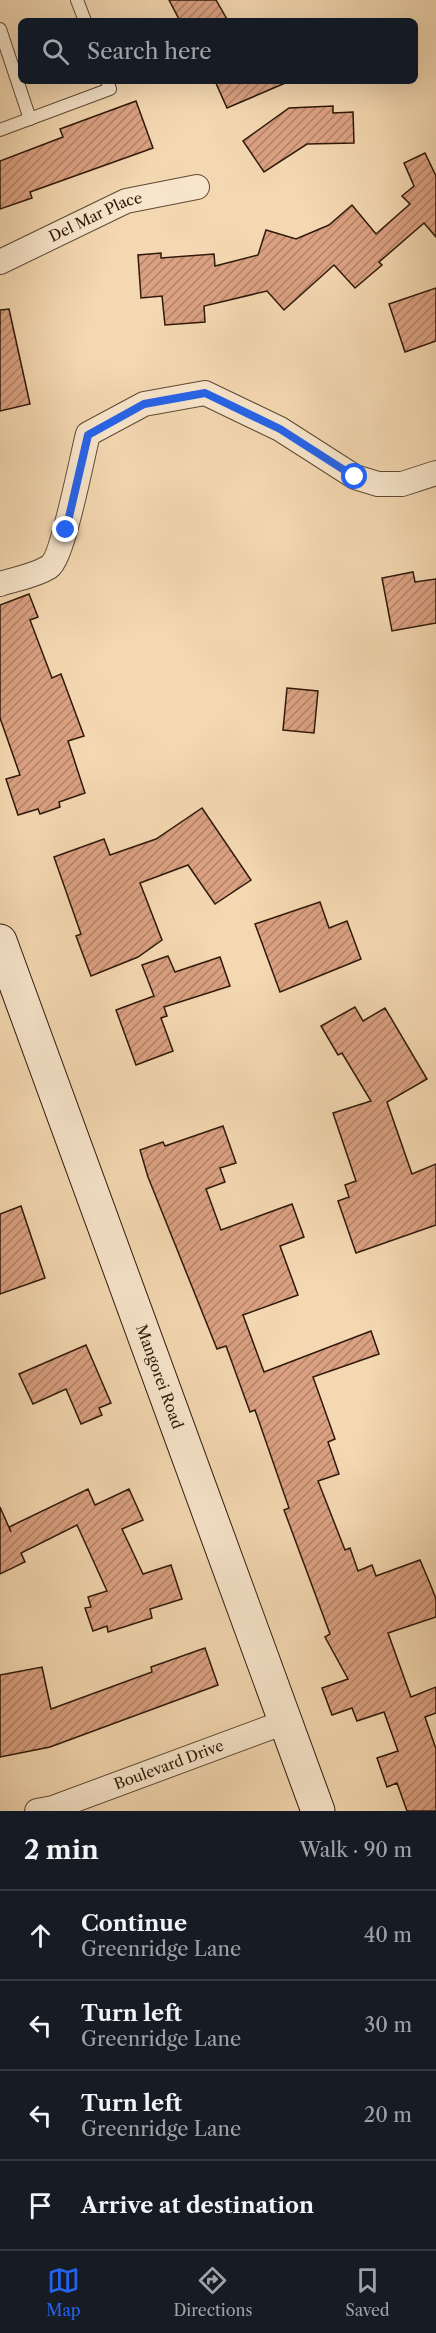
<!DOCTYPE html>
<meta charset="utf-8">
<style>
body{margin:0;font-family:"Libre Caslon Text",serif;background:#20242c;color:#f1f3f6}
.stop{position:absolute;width:18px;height:18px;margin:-14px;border:4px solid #2563eb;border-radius:50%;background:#fff}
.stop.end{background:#2563eb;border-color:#fff;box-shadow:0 2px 6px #0008}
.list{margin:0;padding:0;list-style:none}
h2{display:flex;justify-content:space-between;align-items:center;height:78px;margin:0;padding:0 24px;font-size:26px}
h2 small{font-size:20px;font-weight:400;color:#9ea1a6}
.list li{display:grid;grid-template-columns:39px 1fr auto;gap:18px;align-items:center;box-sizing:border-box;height:90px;padding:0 24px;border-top:2px solid #363941}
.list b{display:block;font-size:22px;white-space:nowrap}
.list p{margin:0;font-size:20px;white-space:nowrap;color:#9ea1a6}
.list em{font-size:20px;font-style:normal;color:#9ea1a6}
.icon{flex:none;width:33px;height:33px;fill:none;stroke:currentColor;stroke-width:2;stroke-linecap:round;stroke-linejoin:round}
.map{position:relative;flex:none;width:436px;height:1811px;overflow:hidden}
.search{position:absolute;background:#171b24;box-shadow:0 6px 24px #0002;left:18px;right:18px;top:18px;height:66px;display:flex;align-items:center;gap:15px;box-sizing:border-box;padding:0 21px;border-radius:9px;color:#9ea1a6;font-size:22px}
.sheet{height:438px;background:#171b24}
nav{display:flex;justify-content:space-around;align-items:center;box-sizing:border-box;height:84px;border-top:2px solid #363941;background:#171b24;font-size:16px;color:#9ea1a6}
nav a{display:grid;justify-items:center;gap:3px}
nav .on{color:#2563eb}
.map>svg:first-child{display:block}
</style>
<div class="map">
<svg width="436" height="1811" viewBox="0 0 436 1811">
<defs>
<pattern id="building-hatch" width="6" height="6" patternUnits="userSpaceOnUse" patternTransform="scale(1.5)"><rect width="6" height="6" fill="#dba182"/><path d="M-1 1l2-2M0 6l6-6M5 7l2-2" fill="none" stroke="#b28269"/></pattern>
</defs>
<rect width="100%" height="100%" fill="#f4d8b1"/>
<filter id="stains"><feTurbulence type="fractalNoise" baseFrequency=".00333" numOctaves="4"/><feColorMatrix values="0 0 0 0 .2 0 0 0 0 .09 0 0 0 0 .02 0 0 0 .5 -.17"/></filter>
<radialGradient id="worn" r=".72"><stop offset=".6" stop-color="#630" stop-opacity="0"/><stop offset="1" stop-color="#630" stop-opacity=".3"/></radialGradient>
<g fill="url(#building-hatch)" stroke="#2f190a" stroke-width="1.5">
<polygon points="169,0 216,0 228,21 180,21"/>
<polygon points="215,81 290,81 227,108"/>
<polygon points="136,101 153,148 30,192 32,198 0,209 0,161 63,137 60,129"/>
<polygon points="333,106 333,113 353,112 354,143 307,144 264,172 243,141 289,108"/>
<polygon points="425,153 436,176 436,237 424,223 379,262 382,265 355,288 334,265 284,310 267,291 204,306 205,322 165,325 162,296 141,298 138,255 161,253 161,258 214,254 215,266 258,255 266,230 296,239 329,225 352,205 376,234 410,204 402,196 414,186 404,163"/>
<polygon points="436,288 436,341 405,352 389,304"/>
<polygon points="9,309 30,404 0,411 0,310"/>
<polygon points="413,572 415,582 436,579 436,623 392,631 382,578"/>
<polygon points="29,594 38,617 30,620 52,678 61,674 84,736 68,741 85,793 59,802 60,807 40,814 38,809 18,815 6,779 20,775 0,718 0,605"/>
<polygon points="287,688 318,691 314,733 283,730"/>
<polygon points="202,808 251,880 215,904 188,865 140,883 162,940 138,957 91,976 76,936 81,934 54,857 104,839 110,855 156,839"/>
<polygon points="320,902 329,928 347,921 361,959 280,992 255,924"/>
<polygon points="168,956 175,972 220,957 230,986 164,1007 167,1016 161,1018 173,1051 136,1065 116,1010 154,996 142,965"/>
<polygon points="355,1007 363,1021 385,1008 427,1079 387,1102 412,1174 436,1164 436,1225 356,1253 338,1201 349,1197 345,1185 356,1181 333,1113 371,1101 342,1053 338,1055 321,1026"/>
<polygon points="223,1126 236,1163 220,1168 225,1182 206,1189 221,1230 292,1204 304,1237 280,1246 298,1295 243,1315 264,1372 371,1331 379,1354 313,1377 335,1439 328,1442 339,1474 318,1481 345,1550 350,1548 358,1571 372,1565 376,1576 420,1560 431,1586 436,1599 436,1617 388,1633 411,1697 436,1687 436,1713 425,1717 436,1749 436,1811 407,1811 397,1783 387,1787 377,1758 398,1751 384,1712 357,1721 352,1708 332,1715 322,1688 348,1679 325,1637 330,1634 284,1510 289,1508 255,1410 250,1412 226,1346 217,1349 148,1177 140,1150 163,1142 165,1146"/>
<polygon points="21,1206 45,1278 0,1294 0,1214"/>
<polygon points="86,1345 111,1403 99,1408 102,1415 81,1424 66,1389 33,1404 19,1374"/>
<polygon points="88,1489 95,1505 129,1489 143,1520 122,1529 143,1574 171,1565 182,1599 150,1609 152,1618 108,1632 107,1626 93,1631 85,1608 91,1607 88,1597 107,1591 77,1525 21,1553 25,1562 0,1574 0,1507 11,1532 9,1527"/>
<polygon points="205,1648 218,1685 50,1747 0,1757 0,1675 42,1667 51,1709 152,1672 151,1667"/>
</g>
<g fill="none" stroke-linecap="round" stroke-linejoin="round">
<g stroke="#604934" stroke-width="14">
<g id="lane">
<polyline points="77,0 85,21"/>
<polyline points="0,29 30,119"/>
<polyline points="0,130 110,89 107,81"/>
</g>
</g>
<g stroke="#604934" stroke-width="26">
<g id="street">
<path id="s1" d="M0 262 126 201 197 187"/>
<path d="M0 584C15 579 35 576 49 567 63 558 82 457 88 434L144 404 205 393 280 429 355 477 378 484H402L436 473"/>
<path id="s2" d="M37 1811 53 1808 285 1722"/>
</g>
</g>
<g stroke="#2f190a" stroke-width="35">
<g id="secondary">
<path id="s3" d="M0 941 318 1811"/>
</g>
</g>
<use href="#lane" stroke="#f8e6cc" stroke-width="12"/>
<use href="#street" stroke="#f8e6cc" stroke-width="24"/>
<use href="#secondary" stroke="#f8e6cc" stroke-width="33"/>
</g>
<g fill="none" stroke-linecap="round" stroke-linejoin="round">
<polyline stroke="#2563eb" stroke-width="8" points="66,530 88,435 144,404 205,393 280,429 355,477"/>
</g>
<g text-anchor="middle" stroke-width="4.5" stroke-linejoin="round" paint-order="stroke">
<g font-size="15" fill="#2f190a" stroke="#f8e6cc">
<text dy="5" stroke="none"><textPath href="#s1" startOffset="106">Del Mar Place</textPath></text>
<text dy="5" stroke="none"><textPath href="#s3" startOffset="464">Mangorei Road</textPath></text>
<text dy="5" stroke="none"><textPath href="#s2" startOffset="140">Boulevard Drive</textPath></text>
</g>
</g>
<rect width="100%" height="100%" filter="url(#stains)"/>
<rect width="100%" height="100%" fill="url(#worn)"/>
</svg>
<div class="stop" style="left:355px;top:477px"></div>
<div class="stop end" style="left:66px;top:530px"></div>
<div class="search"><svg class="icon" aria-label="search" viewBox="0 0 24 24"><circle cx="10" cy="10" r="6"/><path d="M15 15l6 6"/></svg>Search here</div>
</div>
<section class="sheet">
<h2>2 min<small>Walk · 90 m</small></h2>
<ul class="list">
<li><svg class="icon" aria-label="ahead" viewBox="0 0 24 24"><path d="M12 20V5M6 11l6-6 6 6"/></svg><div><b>Continue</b><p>Greenridge Lane</p></div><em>40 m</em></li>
<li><svg class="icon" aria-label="left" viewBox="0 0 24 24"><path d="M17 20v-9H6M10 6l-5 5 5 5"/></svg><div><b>Turn left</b><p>Greenridge Lane</p></div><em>30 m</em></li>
<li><svg class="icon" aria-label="left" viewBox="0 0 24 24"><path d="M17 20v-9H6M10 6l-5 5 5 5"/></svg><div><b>Turn left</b><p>Greenridge Lane</p></div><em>20 m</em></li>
<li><svg class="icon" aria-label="arrive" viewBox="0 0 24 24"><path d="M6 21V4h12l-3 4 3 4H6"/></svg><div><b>Arrive at destination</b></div></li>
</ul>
</section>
<nav>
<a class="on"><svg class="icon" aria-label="map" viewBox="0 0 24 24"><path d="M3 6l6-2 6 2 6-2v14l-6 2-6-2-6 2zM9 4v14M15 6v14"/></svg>Map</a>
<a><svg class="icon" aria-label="directions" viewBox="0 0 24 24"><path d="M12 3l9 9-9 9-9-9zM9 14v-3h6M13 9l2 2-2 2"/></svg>Directions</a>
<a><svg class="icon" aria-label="saved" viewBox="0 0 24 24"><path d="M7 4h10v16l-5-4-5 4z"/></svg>Saved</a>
</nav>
